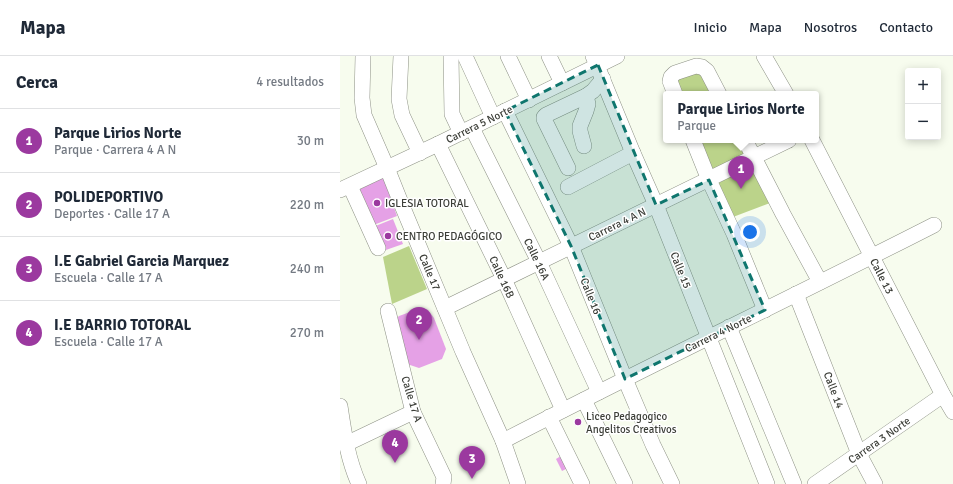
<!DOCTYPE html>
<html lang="es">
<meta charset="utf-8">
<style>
body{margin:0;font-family:Signika,sans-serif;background:#f2f2f3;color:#1f2937}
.controls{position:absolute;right:12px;top:12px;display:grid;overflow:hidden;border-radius:4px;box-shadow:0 2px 10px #0003}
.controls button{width:36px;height:36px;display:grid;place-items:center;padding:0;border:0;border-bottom:1px solid #e0e1e3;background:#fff;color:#1f2937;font:20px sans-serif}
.you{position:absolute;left:410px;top:176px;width:14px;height:14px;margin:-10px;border:3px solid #fff;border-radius:50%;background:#1a73e8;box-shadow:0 0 0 6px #1a73e833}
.badge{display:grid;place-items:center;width:26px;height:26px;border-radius:50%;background:#9b399f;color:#fff;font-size:13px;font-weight:700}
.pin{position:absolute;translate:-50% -33px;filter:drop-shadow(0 1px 2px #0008)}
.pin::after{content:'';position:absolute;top:21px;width:14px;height:12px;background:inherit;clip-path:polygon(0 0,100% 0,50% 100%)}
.popup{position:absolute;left:323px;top:35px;width:156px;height:52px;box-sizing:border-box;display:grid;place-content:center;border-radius:4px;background:#fff;filter:drop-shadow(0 1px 3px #0005);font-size:13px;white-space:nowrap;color:#747a83}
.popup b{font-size:15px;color:#1f2937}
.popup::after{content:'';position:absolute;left:50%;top:100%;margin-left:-8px;border:8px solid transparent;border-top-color:#fff}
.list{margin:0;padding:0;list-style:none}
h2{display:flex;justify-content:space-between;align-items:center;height:52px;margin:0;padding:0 16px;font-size:17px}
h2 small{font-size:13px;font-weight:400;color:#747a83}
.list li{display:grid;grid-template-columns:26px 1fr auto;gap:12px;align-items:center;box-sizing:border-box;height:64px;padding:0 16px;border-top:1px solid #e0e1e3}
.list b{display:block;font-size:15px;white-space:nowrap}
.list p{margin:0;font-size:13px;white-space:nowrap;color:#747a83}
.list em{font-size:13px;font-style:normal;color:#747a83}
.map{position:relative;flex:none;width:613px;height:428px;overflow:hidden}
header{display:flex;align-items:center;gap:24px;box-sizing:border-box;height:56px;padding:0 20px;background:#fff;border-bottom:1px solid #e0e1e3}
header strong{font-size:19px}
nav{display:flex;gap:22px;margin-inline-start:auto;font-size:14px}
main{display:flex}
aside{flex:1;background:#fff}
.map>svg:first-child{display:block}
</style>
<header>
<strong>Mapa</strong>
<nav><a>Inicio</a><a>Mapa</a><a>Nosotros</a><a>Contacto</a></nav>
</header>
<main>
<aside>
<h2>Cerca<small>4 resultados</small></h2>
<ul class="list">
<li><span class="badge">1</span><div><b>Parque Lirios Norte</b><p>Parque · Carrera 4 A N</p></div><em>30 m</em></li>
<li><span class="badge">2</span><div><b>POLIDEPORTIVO</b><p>Deportes · Calle 17 A</p></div><em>220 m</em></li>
<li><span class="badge">3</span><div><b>I.E Gabriel Garcia Marquez</b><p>Escuela · Calle 17 A</p></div><em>240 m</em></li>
<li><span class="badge">4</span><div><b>I.E BARRIO TOTORAL</b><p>Escuela · Calle 17 A</p></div><em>270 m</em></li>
</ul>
</aside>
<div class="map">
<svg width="613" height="428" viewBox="0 0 613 428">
<rect width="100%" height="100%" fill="#f7fcee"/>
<g fill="#bbd38a">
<polygon points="356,12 377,38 341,38 335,21"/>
<polygon points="357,84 401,84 430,147 393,161"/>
<polygon points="69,190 87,233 52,248 43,201"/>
</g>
<g fill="#e5a1e6">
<polygon points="43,121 57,160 31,170 16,135"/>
<polygon points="53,163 63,188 43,195 33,171"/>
<polygon points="81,252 88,254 94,262 106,293 102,303 79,312 67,308 54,265 59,260"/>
<polygon points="224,398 230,411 222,415 216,403"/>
</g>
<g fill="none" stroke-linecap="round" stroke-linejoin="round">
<g stroke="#8e9286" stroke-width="16">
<g id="minor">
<polyline points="23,0 22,42 24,59 47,112 61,147 123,296 163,385 178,428"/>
<polyline points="61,0 59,43 62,59 80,97"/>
<polyline points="111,0 112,58 121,77"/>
<polyline points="125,0 153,61"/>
<polyline points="168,0 189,44"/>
<polyline points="209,0 222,27"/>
<polyline points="253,0 293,97 316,149 427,428"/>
<polyline points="424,0 446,38"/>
<polyline points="335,38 330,25 331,21 335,17 356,10 362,11 367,15 379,38"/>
<polyline points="165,55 231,190 285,323 313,389 332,428"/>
<polyline points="132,72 199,206 259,336"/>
<polyline points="353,84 369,124 394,178 425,254"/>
<polyline points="405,84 443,158 480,226"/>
<polyline points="472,84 603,339 613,356"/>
<polyline points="98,88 164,223 223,354"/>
<polyline points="244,90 240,75 240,70 246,55 248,48 246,40"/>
<polyline points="228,112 204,63 204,61 206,59 246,40 253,35 263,23"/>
<polyline points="10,130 38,192"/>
<polyline points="228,131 293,97"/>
<polyline points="0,134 98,88 277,0"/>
<polyline points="456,238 519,398 535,428"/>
<polyline points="105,252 449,84"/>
<polyline points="48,255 73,356 104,421 103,428"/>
<polyline points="389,271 454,428"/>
<polyline points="244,344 285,428"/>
<path d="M0 350C4 377 8 404 19 428"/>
<polyline points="209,361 242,428"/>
<path d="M163 385C306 311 451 242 594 169"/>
<polyline points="6,388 73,356"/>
<polyline points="475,428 603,339"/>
</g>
</g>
<use href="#minor" stroke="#fff" stroke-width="15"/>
</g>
<path fill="#0f766e" fill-opacity="0.2" stroke="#0f766e" stroke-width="3" stroke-dasharray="8 5" stroke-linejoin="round" d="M258 9 316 149 369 124 425 254 285 323 231 190 165 55Z"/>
<g fill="#9b399f" stroke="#fff" stroke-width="1.5">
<circle cx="37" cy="147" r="4"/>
<circle cx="48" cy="180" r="4"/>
<circle cx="238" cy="366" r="4"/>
</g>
<g text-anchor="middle" stroke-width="3" stroke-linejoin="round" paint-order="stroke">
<g font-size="11" fill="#3c3e38" stroke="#fff">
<text transform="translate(139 68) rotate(-26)" y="4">Carrera 5 Norte</text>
<text transform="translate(277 168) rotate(-26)" y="4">Carrera 4 A N</text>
<text transform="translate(197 203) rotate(64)" y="4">Calle 16A</text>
<text transform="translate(341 214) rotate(68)" y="4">Calle 15</text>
<text transform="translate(90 216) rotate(67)" y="4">Calle 17</text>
<text transform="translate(542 220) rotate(63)" y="4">Calle 13</text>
<text transform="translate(162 221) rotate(65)" y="4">Calle 16B</text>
<text transform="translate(251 240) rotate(68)" y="4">Calle 16</text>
<text transform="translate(378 277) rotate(-26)" y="4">Carrera 4 Norte</text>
<text transform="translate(494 334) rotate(69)" y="4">Calle 14</text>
<text transform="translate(72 343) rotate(73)" y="4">Calle 17 A</text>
<text transform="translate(539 384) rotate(-35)" y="4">Carrera 3 Norte</text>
</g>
<g font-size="11" fill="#3c3e38" stroke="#fff" text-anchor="start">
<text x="45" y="151">IGLESIA TOTORAL</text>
<text x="56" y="184">CENTRO PEDAGÓGICO</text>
<text x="246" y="364">Liceo Pedagogico<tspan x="246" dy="13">Angelitos Creativos</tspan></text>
</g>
</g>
</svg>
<div class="controls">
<button>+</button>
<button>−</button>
</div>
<div class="you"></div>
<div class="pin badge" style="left:401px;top:133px">1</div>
<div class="popup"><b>Parque Lirios Norte</b>Parque</div>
<div class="pin badge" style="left:79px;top:284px">2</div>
<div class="pin badge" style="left:132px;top:423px">3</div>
<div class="pin badge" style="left:55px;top:407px">4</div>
</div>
</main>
